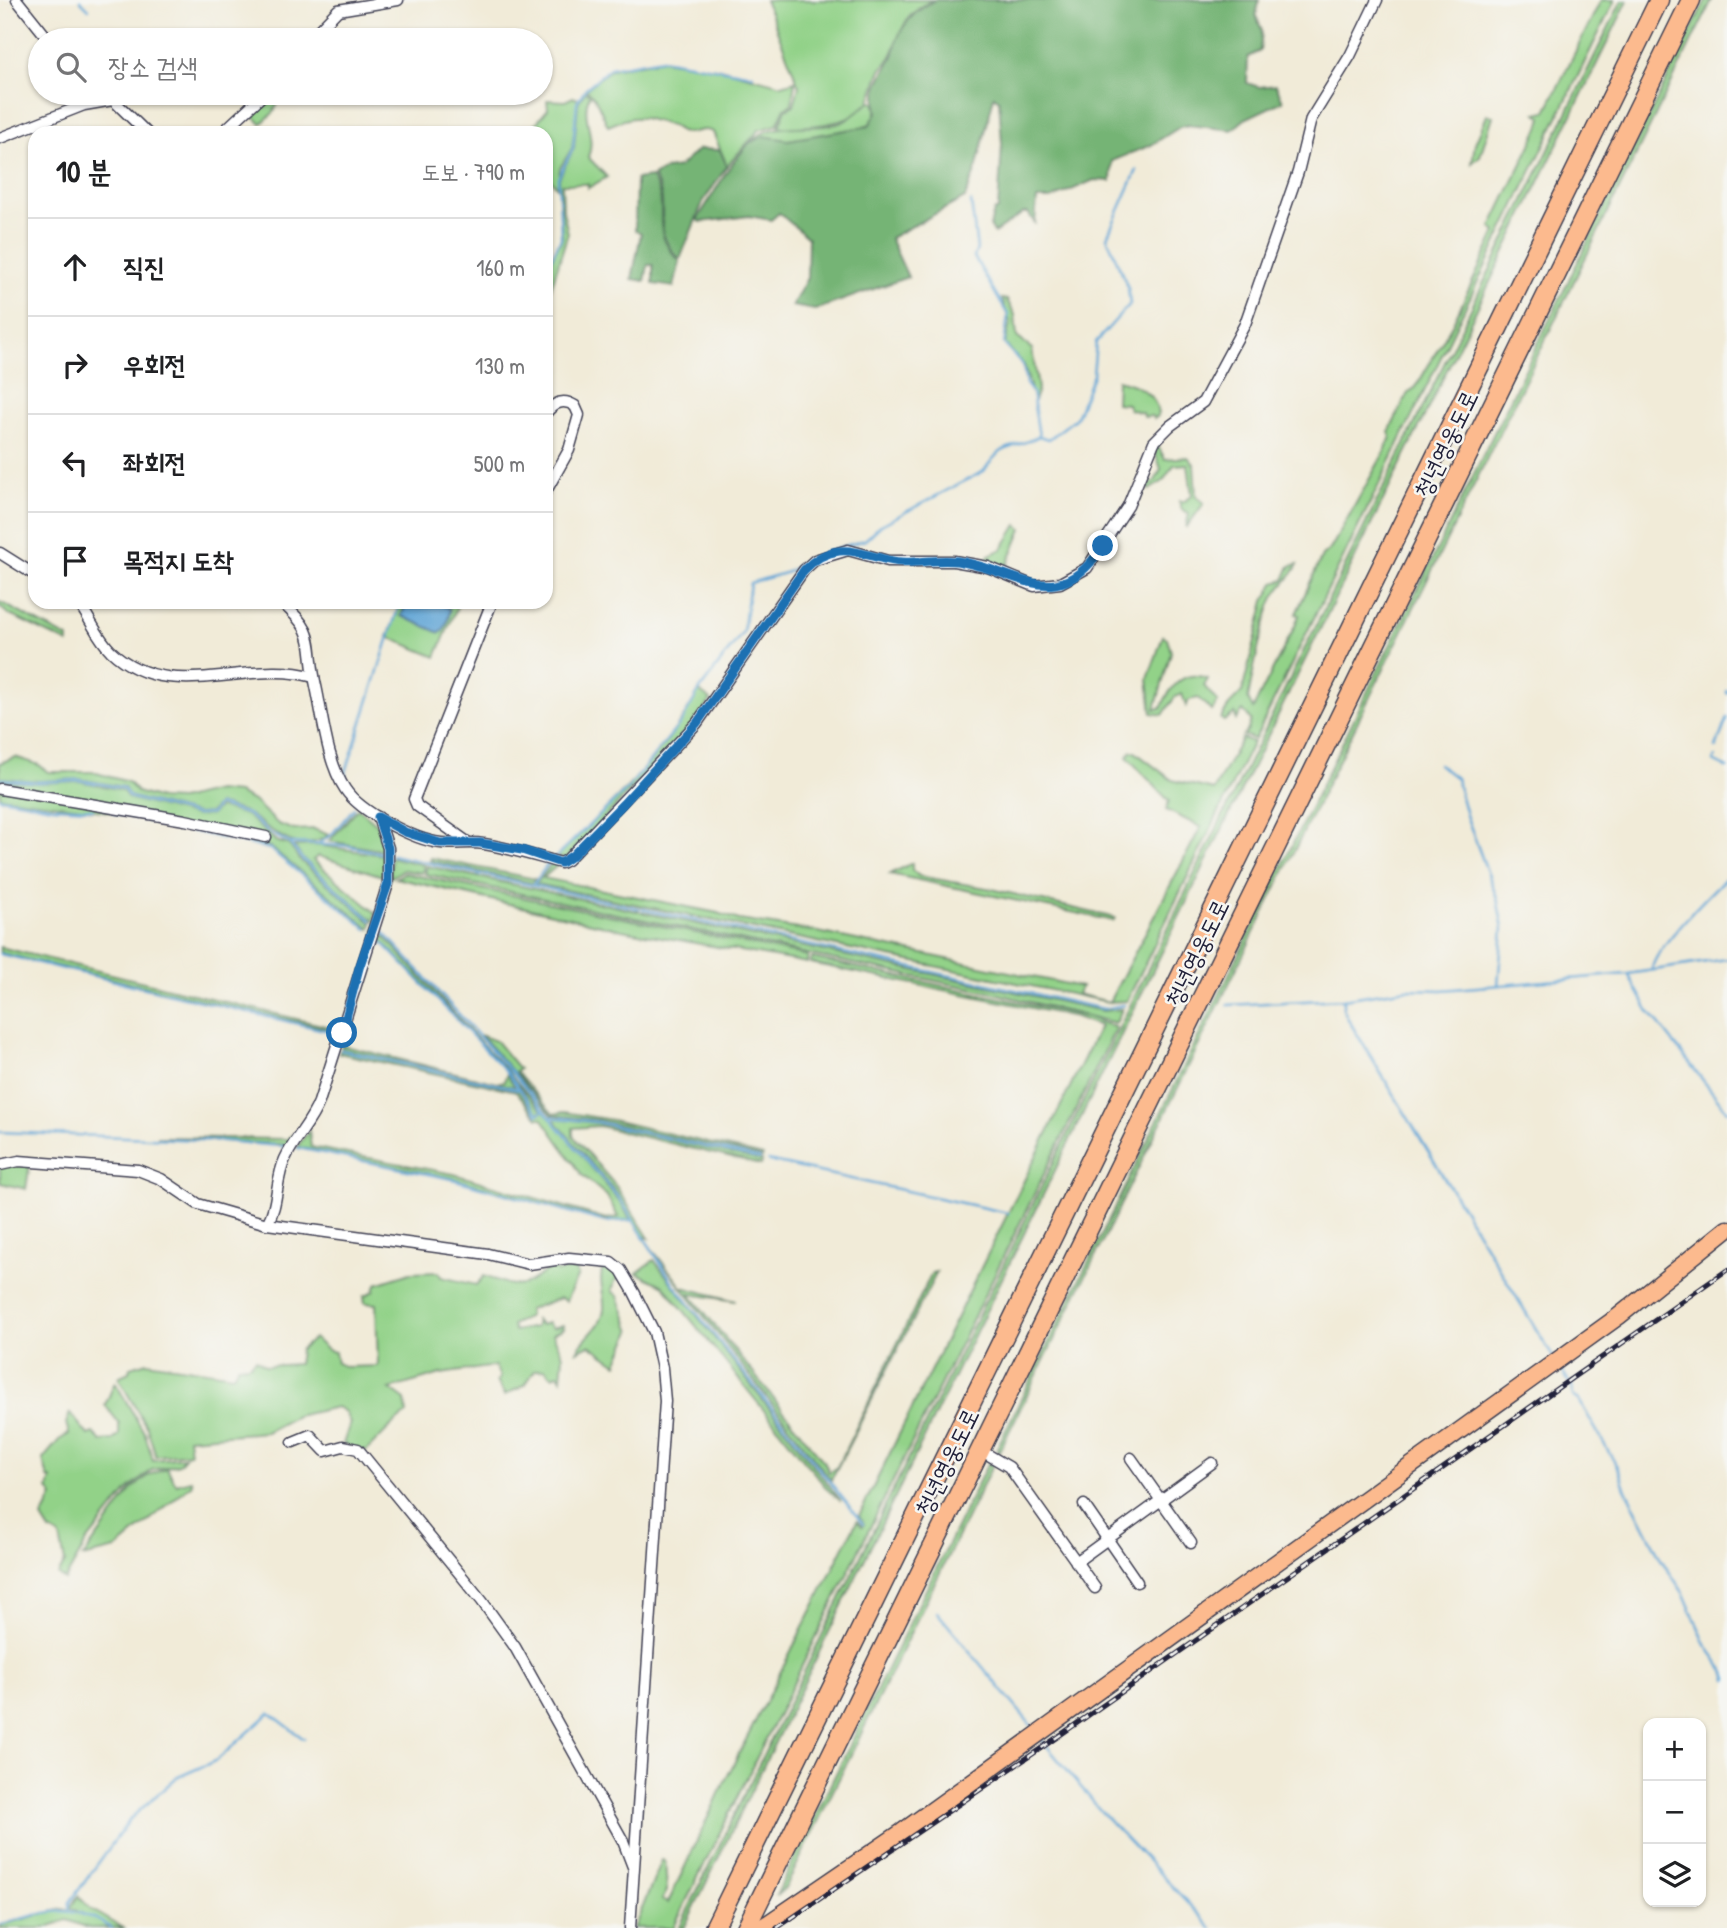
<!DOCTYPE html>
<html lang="ko">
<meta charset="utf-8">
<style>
body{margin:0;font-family:"Patrick Hand","Poor Story",sans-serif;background:#f2f2f2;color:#202124}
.controls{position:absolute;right:21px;bottom:21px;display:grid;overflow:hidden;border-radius:14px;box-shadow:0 2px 5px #0004}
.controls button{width:63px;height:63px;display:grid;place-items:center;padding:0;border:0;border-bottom:2px solid #e0e0e0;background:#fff;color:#202124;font:35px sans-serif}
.stop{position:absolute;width:21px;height:21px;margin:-16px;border:5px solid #1f6fb2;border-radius:50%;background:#fff}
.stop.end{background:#1f6fb2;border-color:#fff;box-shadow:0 2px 7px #0008}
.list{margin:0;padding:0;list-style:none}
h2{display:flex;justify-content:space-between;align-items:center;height:91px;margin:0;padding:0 28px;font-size:30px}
h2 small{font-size:23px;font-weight:400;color:#757577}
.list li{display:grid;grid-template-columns:46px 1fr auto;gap:21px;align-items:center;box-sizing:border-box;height:98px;padding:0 28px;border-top:2px solid #e0e0e0}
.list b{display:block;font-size:26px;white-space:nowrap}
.list em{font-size:23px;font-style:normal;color:#757577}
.icon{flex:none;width:38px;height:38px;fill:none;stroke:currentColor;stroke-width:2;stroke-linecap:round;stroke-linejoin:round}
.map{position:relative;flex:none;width:1727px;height:1928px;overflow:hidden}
.search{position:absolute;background:#fff;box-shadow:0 2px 5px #0004;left:28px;top:28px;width:525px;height:77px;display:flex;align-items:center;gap:18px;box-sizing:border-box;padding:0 24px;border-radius:38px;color:#757577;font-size:26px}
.panel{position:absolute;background:#fff;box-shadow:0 2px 5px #0004;left:28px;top:126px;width:525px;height:483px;border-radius:21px}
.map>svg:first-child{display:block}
</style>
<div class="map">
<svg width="1727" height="1928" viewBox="0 0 1727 1928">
<rect width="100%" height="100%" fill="#f6f6f2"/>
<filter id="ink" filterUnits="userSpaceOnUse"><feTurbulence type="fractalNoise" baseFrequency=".0143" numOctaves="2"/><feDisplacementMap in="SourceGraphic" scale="14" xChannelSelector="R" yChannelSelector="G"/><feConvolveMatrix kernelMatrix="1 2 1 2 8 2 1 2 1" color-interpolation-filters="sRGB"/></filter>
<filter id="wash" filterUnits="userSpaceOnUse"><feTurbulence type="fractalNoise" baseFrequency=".00686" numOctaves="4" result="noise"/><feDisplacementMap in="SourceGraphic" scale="28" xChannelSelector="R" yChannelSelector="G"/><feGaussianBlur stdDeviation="1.57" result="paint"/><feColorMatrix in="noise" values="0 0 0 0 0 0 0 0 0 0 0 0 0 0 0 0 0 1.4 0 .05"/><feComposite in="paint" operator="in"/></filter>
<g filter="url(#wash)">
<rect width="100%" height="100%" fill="#f1ebd8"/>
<g fill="#92d288" stroke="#5a7a62" stroke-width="2">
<path d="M765 0H932C900 18 906 25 892 54 889 61 883 66 880 72 873 88 873 108 854 116 835 125 809 126 786 128L779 126 786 109 794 105 799 86Z"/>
<path d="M1601 0H1615L1255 739 1243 735 1247 732 1251 720 1243 711 1236 720 1235 713 1224 721 1221 719 1229 705 1242 692 1265 601 1274 583 1284 580 1290 566 1298 564C1292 577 1283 583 1276 594 1264 613 1252 676 1248 699L1253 709 1295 626 1299 615 1296 614 1322 556 1331 548 1384 453 1391 437 1389 432 1408 393 1416 387 1453 323 1496 232 1491 227 1539 128 1542 117 1537 113 1546 111Z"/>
<polygon points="1622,0 1628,0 684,1928 679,1928"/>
<polygon points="1706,0 1712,0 998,1454 997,1448 1047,1346"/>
<path d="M662 60 723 69 782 85 795 81 792 104 785 108 777 125 759 130 727 166 713 132C702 127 696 133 686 133 679 133 677 127 671 126 642 116 635 114 608 126L595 98 586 89 611 69Z"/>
<path d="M585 91 590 95C579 115 597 136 588 157L607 177 588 188V184H562L563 211 568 233 546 304 551 259 562 238 559 178 574 148 578 103Z"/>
<polygon points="266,93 283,93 273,113 261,124 249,111"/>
<polygon points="573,97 578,99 572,148 560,168 557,187 546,175 546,133 532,128 548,109 547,100 565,101"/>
<path d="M873 101C881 115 872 125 859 129L788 140 761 138 749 143C772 119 807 131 837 124 853 120 859 107 873 101Z"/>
<polygon points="1487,115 1493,116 1480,156 1472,163 1475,143"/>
<polygon points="1002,299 1007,300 1015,315 1017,337 1032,349 1038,389 1034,401 1024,365 1005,344 1010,323"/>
<path d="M1117 380C1136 384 1158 394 1158 416L1154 419 1152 416 1144 417 1142 413 1129 409 1127 404 1116 403Z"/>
<polygon points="1156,443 1165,459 1188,457 1194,464 1196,496 1204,503 1186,528 1189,513 1182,510 1179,501 1185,501 1192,495 1188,464 1174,465 1163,481 1149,490 1146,486 1155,481 1161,469 1153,447"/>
<polygon points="1017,525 1022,529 1007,565 988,565 986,561 989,555 1002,549"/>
<polygon points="0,602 68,638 68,643 8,614 0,607"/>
<polygon points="401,602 407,602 401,616 446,622 449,608 436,602 459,602 436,657 388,637"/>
<path d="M1163 636 1167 638 1171 652 1155 709 1161 708C1170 687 1184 668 1208 679L1204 686 1218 702 1212 711 1198 698 1189 700 1186 706 1182 694 1175 697 1163 715 1152 713 1148 679Z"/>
<path d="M699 691 711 700 695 722 566 859 556 857C610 806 663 757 699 691Z"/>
<polygon points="1242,738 1253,742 1127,1001 1109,1002 536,884 553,862 559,864 543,878 718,913 739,920 818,932 1081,987 1077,994 1109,1002 1201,827 1166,810 1169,801 1127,757 1131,751 1135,752 1172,780 1214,790"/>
<path d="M15 757 39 765 48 772H93L128 782 137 792 160 799 180 800 217 791 238 793 255 802 278 824 294 830 314 829 329 835C297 857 275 832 250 815 241 809 228 807 218 804L210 813 197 814 129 796 124 787 79 779 39 781 0 778V763Z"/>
<polygon points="0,780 39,783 79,781 122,790 128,798 196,816 211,815 219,807 246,815 276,841 289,845 300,860 372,923 370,929 270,847 132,815 0,797"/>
<polygon points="358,808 377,824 385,851 329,841"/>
<polygon points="316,845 384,855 386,877 318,856 313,860 376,913 374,921 302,858 294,846"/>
<polygon points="391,857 424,865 422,873 403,870 390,878"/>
<polygon points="431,858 535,879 532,883 430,861"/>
<polygon points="912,863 912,870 919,876 992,889 1115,918 1113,921 890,874"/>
<polygon points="427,866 1103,1011 1122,1009 1116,1023 994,993 425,874"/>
<polygon points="404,873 808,956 807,963 622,930 396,878"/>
<polygon points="376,927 542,1110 538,1113 508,1071 374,933"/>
<polygon points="0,947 338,1029 336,1035 332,1030 0,953"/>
<polygon points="812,958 1089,1017 1116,1028 673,1928 634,1928 662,1860 665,1861 667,1891 662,1900 668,1903 723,1785 857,1521 862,1526 864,1524 859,1516 1100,1026 1076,1017 810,963"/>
<polygon points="480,1035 496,1041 519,1069 516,1072 553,1114 564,1112 612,1120 763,1156 762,1158 597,1120 552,1115"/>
<polygon points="341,1045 497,1083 504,1081 507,1074 515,1087 342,1049"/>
<polygon points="340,1050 518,1089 538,1115 544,1111 551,1118 620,1202 631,1220 605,1221 452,1178 297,1147 309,1131 311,1147 454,1174 606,1219 618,1217 607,1196 582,1175 542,1118 538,1118 516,1091 339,1053"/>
<polygon points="556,1118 597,1123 762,1161 761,1165 599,1126 573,1128 573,1136 616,1186 649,1238 644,1237 616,1192 555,1121"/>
<polygon points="298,1132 289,1145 157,1137 287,1139"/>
<polygon points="30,1163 26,1189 0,1183 0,1167"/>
<polygon points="645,1240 682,1287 736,1301 690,1294 825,1463 829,1472 837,1467 932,1273 937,1272 831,1480"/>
<polygon points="654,1260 841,1501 828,1490 664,1286 637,1273"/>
<path d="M604 1264 621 1277 615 1281 612 1291 618 1296 631 1331 617 1364 589 1345 577 1351C584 1336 602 1329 604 1309 605 1293 597 1281 604 1264Z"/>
<path d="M552 1267 557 1272 574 1268 578 1275 566 1301 560 1298 528 1310 529 1316 512 1325 514 1331 536 1327V1320L540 1325 548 1323 552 1328 563 1325 564 1328 553 1334 563 1356 561 1379 558 1374 552 1376 545 1369 535 1370 525 1385 505 1395 497 1382 500 1377 495 1366 441 1374 390 1389 405 1400 407 1414C390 1424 380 1439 365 1452L343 1444 350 1423 345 1412 337 1407 296 1416 266 1432 188 1438 190 1453 156 1456 147 1428 118 1377 129 1372 130 1367 147 1362 233 1375 238 1366 249 1365 256 1359 266 1366 298 1364 300 1350 314 1338 327 1350 335 1352 337 1363 346 1367 378 1366 376 1304 365 1303 364 1296 374 1291 376 1284 410 1273 439 1272 441 1277 476 1285 484 1276C524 1290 517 1290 552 1267Z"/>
<polygon points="115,1382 145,1434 153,1460 185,1457 179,1464 152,1470 128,1490 86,1543 65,1580 58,1575 65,1562 60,1537 50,1531 42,1518 53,1496 48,1489 51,1478 48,1478 43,1459 59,1440 69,1434 66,1423 70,1413 88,1435 93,1433 101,1441 113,1440 119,1435 119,1423 105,1405"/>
<polygon points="988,1463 993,1464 786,1887 776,1896"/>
<polygon points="167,1468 176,1484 191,1480 192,1484 116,1549 83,1557 131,1490 149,1475"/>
<polygon points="78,1896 91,1909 123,1928 114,1928 70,1908"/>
<polygon points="63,1909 94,1918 111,1928 89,1928 67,1920 45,1928 0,1928 0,1925"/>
</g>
<g fill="#75b474" stroke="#4c6b58" stroke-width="2">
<path d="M935 0H1259L1256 16 1262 30 1260 51 1248 57 1247 83 1259 87 1276 85 1283 101 1245 119 1232 130 1188 125 1180 127 1151 145 1112 161 1111 181 1094 180 1051 199H1037L1035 223 1028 213H1023L994 233 990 226 994 211 998 209 1002 144 999 100 994 96 977 166 965 198 890 238 908 277 815 310 792 306 807 278 808 238 779 213 771 220 749 216 701 222 697 220 729 168 749 143 764 136 788 140 869 126 877 112C873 85 880 80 893 56 895 51 895 45 897 40 904 21 917 10 935 0Z"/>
<path d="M699 149 720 150 727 166 703 202 680 259C646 228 675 207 653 176L666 169 679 167Z"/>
<path d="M651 177C674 208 645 228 680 261L674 287 653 284V265H648L645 281 632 279 641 233 635 230 636 179Z"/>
</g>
<path fill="#60a5d6" stroke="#416488" stroke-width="2" d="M407 602H436L449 608C451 612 446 630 440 633L401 616Z"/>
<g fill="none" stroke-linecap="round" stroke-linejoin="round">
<g stroke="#60a5d6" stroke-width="2.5">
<polyline points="80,0 89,9"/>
<polyline points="343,133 344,130"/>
<polyline points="546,294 551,259 561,238 558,178 573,148 577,102 585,89 610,68 662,59 753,75"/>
<polyline points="1039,436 1049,439 1076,418 1093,375 1096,342 1130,304 1128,288 1107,237 1137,170"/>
<path d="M824 552 865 540 881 525 984 471C1003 441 1014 450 1039 436L1032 392 1026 384 1023 365 1004 344 1008 315 974 257 977 249 971 202"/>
<polyline points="1727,690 1727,693"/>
<polyline points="1716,748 1727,718"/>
<polyline points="1715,757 1713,761 1727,768"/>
<polyline points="1438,764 1456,778 1466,815 1497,898 1503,928 1498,985"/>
<polyline points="344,778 400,602"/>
<polyline points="0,779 39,782 79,780 123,788 129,797 197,815 211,814 218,805 247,814 270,833 289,843 349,846 385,854"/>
<polyline points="0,798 53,807 93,809"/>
<polyline points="113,813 270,849 367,929"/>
<polyline points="320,843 331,835 354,808"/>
<polyline points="290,844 302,859 371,920"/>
<polyline points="392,855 1104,1009 1124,1005"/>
<polyline points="556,857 628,788 682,721 699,691 743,632 750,583 788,572 805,561"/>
<polyline points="533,885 549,862"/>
<polyline points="379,927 511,1071 621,1201 673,1283 863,1524"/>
<polyline points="376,936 507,1072 538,1114 544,1110"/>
<polyline points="0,954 324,1030 331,1032 335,1037"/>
<path d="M1652 970C1652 951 1711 892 1727 877"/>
<polyline points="1628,974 1648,1010 1727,1111"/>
<polyline points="1343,999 1343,1008 1348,1019 1553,1357"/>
<polyline points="1228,1005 1343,999 1407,989 1442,990 1628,974 1727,959"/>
<polyline points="341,1050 518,1089"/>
<polyline points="551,1117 597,1122 760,1159"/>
<polyline points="0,1132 225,1141 289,1147"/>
<polyline points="298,1148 452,1179 605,1222 633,1220"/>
<polyline points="768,1161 1008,1213"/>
<polyline points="1559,1366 1572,1386 1573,1396 1579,1400 1619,1470 1625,1488 1662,1561 1684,1594 1706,1645 1724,1670 1727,1680"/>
<polyline points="937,1612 1035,1730"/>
<polyline points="1041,1739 1104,1815 1212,1928"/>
<polyline points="69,1909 70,1902 131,1818 176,1778 217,1760 270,1713 304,1739"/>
<path d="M0 1924C47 1913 68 1900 112 1928"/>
</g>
</g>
</g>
<g filter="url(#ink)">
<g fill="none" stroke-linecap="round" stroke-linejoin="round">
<g stroke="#414053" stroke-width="13">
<g id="minor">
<polyline points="17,0 49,40"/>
<polyline points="309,40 338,10 398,0"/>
<polyline points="110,97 147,133"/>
<polyline points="222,133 265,93"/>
<polyline points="0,138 84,105 113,100"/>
<path d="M546 413C554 403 563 398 575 406L579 415 569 450 546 491"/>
<polyline points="0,553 35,575"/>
<path d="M78 602C90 618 97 637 111 651 169 706 248 657 314 677"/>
<path d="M281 602C320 635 306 643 316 686 323 718 327 762 345 789 360 812 414 840 441 843 456 845 469 841 484 844 510 848 535 856 561 863L567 860 697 723 804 570 815 560 848 550 888 561H954L988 567 1034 586 1060 583 1087 568 1128 506 1154 442 1170 426 1203 402 1245 324 1298 172 1311 119 1350 56 1377 0"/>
<polyline points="0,789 185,820 266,837"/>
<polyline points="466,841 417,806 414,799 492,602"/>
<polyline points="0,1165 19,1161 138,1170 161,1179 198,1204 267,1224 488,1254 529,1264 569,1258 611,1262 621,1270 634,1292 654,1332 662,1368 665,1401 630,1928"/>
<path d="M267 1224C279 1204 275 1180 285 1159 294 1139 311 1123 319 1102L388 884V848L378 817"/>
<polyline points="293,1442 310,1435 325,1451 343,1446 358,1449 482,1601 515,1647 623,1841 633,1867"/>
<polyline points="980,1450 1009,1467 1095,1588"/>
<polyline points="1131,1458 1191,1543"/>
<polyline points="1084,1505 1137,1582"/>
<polyline points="1076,1562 1212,1463"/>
</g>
</g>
<g stroke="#414053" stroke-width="19">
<polyline id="primary" points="761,1928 902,1832 1619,1316 1727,1229"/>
</g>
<g stroke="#414053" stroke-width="21">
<g id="motorway">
<polyline points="714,1928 1659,0"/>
<polyline points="746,1928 1691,0"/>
</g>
</g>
<use href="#minor" stroke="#fff" stroke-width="10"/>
<use href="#primary" stroke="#fcba8e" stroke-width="16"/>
<use href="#motorway" stroke="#fcba8e" stroke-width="18"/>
<g stroke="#22223b" stroke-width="5">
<polyline id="rail" points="777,1928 1043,1747 1727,1270"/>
</g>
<use href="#rail" stroke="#f6f6f2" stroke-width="2.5" stroke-dasharray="8" stroke-linecap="butt"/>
</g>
</g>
<g fill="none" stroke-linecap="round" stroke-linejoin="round" filter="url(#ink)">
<path stroke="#1f6fb2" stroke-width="9" d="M342 1033 359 968 388 884V848L378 817 405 832 440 843H480L522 850 561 863 573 855 623 804 697 723 804 570C833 540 855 552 888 560 910 566 934 558 957 561 1019 570 1057 617 1103 546"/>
</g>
<g text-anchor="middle" stroke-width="5" stroke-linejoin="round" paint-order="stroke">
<g font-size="24" fill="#22223b" stroke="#f6f6f2">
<text transform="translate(1446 444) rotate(-64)" y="8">청년영웅도로</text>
<text transform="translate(1197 953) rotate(-64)" y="8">청년영웅도로</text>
<text transform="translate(947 1462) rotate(-64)" y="8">청년영웅도로</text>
</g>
</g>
</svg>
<div class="controls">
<button>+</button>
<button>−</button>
<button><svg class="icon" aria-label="layers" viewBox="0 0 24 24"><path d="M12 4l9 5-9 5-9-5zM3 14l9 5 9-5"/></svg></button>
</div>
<div class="stop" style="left:342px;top:1033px"></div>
<div class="stop end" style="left:1103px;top:546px"></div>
<div class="search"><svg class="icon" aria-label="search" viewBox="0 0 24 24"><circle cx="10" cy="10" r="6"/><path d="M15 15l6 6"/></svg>장소 검색</div>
<section class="panel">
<h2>10 분<small>도보 · 790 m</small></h2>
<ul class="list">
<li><svg class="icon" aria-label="ahead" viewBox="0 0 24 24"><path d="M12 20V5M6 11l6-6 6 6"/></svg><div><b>직진</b></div><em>160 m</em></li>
<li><svg class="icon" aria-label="right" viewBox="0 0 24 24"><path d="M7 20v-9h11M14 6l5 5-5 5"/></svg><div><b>우회전</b></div><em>130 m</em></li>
<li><svg class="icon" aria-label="left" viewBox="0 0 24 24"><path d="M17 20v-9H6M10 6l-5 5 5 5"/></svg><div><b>좌회전</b></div><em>500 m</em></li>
<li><svg class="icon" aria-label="arrive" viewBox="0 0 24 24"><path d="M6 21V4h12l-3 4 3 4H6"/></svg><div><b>목적지 도착</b></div></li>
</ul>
</section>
</div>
